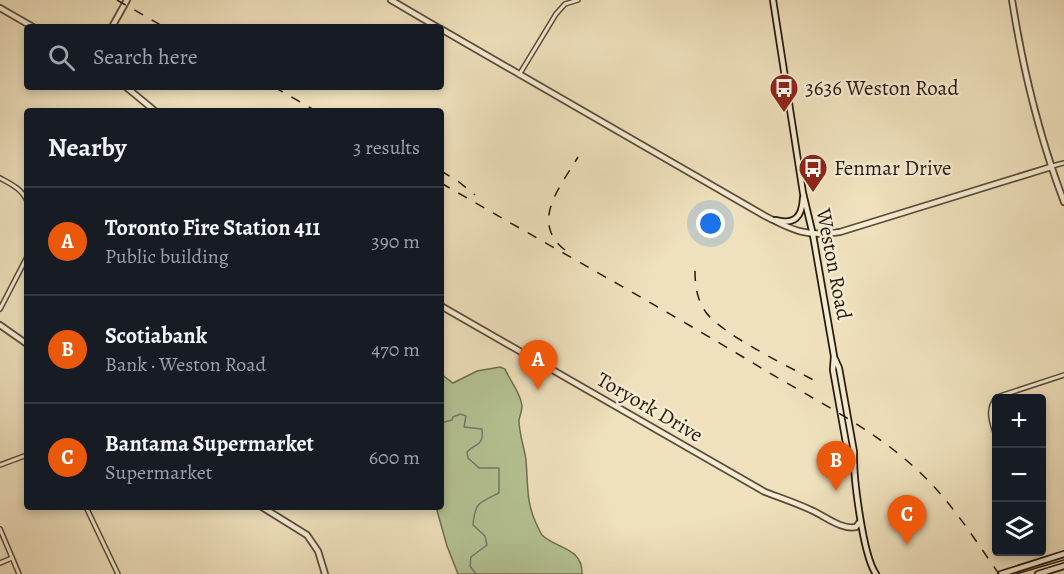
<!DOCTYPE html>
<meta charset="utf-8">
<style>
body{margin:0;font-family:Alegreya,serif;background:#20242c;color:#f1f3f6}
.controls{position:absolute;right:18px;bottom:18px;display:grid;overflow:hidden;border-radius:6px;box-shadow:0 3px 9px #0003}
.controls button{width:54px;height:54px;display:grid;place-items:center;padding:0;border:0;border-bottom:2px solid #363941;background:#171b24;color:#f1f3f6;font:30px sans-serif}
.you{position:absolute;left:711px;top:224px;width:21px;height:21px;margin:-15px;border:4px solid #fff;border-radius:50%;background:#1a73e8;box-shadow:0 0 0 9px #1a73e833}
.badge{display:grid;place-items:center;width:39px;height:39px;border-radius:50%;background:#ea580c;color:#fff;font-size:20px;font-weight:700}
.pin{position:absolute;translate:-50% -50px;filter:drop-shadow(0 2px 3px #0008)}
.pin::after{content:'';position:absolute;top:32px;width:21px;height:18px;background:inherit;clip-path:polygon(0 0,100% 0,50% 100%)}
.list{margin:0;padding:0;list-style:none}
h2{display:flex;justify-content:space-between;align-items:center;height:78px;margin:0;padding:0 24px;font-size:26px}
h2 small{font-size:20px;font-weight:400;color:#9ea1a6}
.list li{display:grid;grid-template-columns:39px 1fr auto;gap:18px;align-items:center;box-sizing:border-box;height:108px;padding:0 24px;border-top:2px solid #363941}
.list b{display:block;font-size:22px;white-space:nowrap}
.list p{margin:0;font-size:20px;white-space:nowrap;color:#9ea1a6}
.list em{font-size:20px;font-style:normal;color:#9ea1a6}
.icon{flex:none;width:33px;height:33px;fill:none;stroke:currentColor;stroke-width:2;stroke-linecap:round;stroke-linejoin:round}
.map{position:relative;flex:none;width:1064px;height:574px;overflow:hidden}
.search{position:absolute;background:#171b24;box-shadow:0 3px 9px #0003;left:24px;top:24px;width:420px;height:66px;display:flex;align-items:center;gap:15px;box-sizing:border-box;padding:0 21px;border-radius:6px;color:#9ea1a6;font-size:22px}
.panel{position:absolute;background:#171b24;box-shadow:0 3px 9px #0003;left:24px;top:108px;width:420px;height:402px;border-radius:6px}
.map>svg:first-child{display:block}
</style>
<div class="map">
<svg width="1064" height="574" viewBox="0 0 1064 574">
<rect width="100%" height="100%" fill="#efe1bd"/>
<filter id="stains"><feTurbulence type="fractalNoise" baseFrequency=".00333" numOctaves="4"/><feColorMatrix values="0 0 0 0 .2 0 0 0 0 .09 0 0 0 0 .02 0 0 0 .5 -.17"/></filter>
<radialGradient id="worn" r=".72"><stop offset=".6" stop-color="#630" stop-opacity="0"/><stop offset="1" stop-color="#630" stop-opacity=".3"/></radialGradient>
<path fill="#b5c394" stroke="#6e6e50" stroke-width="1.5" d="M500 367 505 369C510 381 521 393 522 406 522 411 520 415 519 420 519 434 524 446 526 460 528 483 526 502 536 523 538 527 540 532 542 535 556 549 583 547 582 574H458L447 546 436 507H441V374L453 383 477 371Z"/>
<g fill="none" stroke-linecap="round" stroke-linejoin="round">
<path stroke="#6c7c6e" stroke-width="1.5" d="M441 423 452 420 453 417 460 414 466 416 464 427 482 429C484 447 476 442 467 452L468 458 479 468H499V493C479 503 475 502 473 525L485 536 487 545 471 557 470 566 476 574"/>
<g stroke="#5a4c38" stroke-width="6">
<g id="minor">
<polyline points="519,75 556,14 565,4 578,0"/>
<polyline points="1052,166 1064,163"/>
<path d="M0 178C11 184 22 189 27 201"/>
<polyline points="0,309 27,257"/>
<path d="M996 436C992 422 986 410 997 397L1064 375"/>
<polyline points="0,465 27,455"/>
<polyline points="86,507 118,574"/>
<polyline points="0,529 19,574"/>
<polyline points="0,563 12,558"/>
</g>
</g>
<g stroke="#5a4c38" stroke-width="8">
<g id="tertiary">
<polyline points="391,0 437,27"/>
<path d="M1012 0C1023 70 1039 136 1064 202"/>
<polyline points="0,8 33,27"/>
<polyline points="112,27 127,0"/>
<path d="M441 29 765 216C794 231 807 237 840 232L1051 167"/>
<polyline points="126,87 155,111"/>
<path d="M441 306 765 492C781 498 796 503 811 510 825 516 841 530 856 527L859 523"/>
<polyline points="0,325 27,344"/>
<polyline points="262,507 307,535 318,551 325,574"/>
</g>
</g>
<g stroke="#281a0c" stroke-width="8">
<g id="secondary">
<polyline points="773,0 803,193 813,235 834,356 833,370 848,454 854,465"/>
<path d="M775 220C795 225 802 217 803 198"/>
<path d="M835 359 839 368 854 452C853 476 863 556 876 574"/>
<polyline points="1001,574 1064,554"/>
<polyline points="1038,574 1064,566"/>
</g>
</g>
<use href="#minor" stroke="#f5ecd4" stroke-width="3"/>
<use href="#tertiary" stroke="#f5ecd4" stroke-width="4.5"/>
<use href="#secondary" stroke="#f5ecd4" stroke-width="4.5"/>
<polyline stroke="#281a0c" stroke-width="1.5" points="1016,574 1064,560"/>
<g stroke="#281a0c" stroke-width="1.5" stroke-dasharray="10 10" stroke-linecap="butt">
<polyline points="117,0 164,27"/>
<polyline points="274,87 316,111"/>
<polyline points="441,171 459,182 475,195"/>
<path d="M441 183C548 245 657 305 763 369 813 399 872 428 915 468 949 498 973 537 999 574"/>
<path d="M565 250C529 222 561 186 578 157"/>
<path d="M695 271C695 286 697 299 705 311 720 334 792 368 819 383"/>
</g>
</g>
<defs>
<g id="bus-pin" transform="scale(1.5)"><path d="M0 17L-7.5 6A9.5 9.5 0 1 1 7.5 6Z" fill="#8f2418" stroke="#f5ecd4"/><path d="M-5-6H5V4H4V6H2V4H-2V6H-4V4H-5ZM-3.5-4V0h7V-4ZM-3.5 1.2v1.5H-2V1.2ZM2 1.2v1.5H3.5V1.2Z" fill="#fff"/></g>
</defs>
<g fill-rule="evenodd">
<use href="#bus-pin" x="784" y="88"/>
<use href="#bus-pin" x="813" y="168"/>
</g>
<g text-anchor="middle" stroke-width="5" stroke-linejoin="round" paint-order="stroke">
<g font-size="21" fill="#281a0c" stroke="#f5ecd4" text-anchor="start">
<text x="805" y="95">3636 Weston Road</text>
<text x="834" y="175">Fenmar Drive</text>
</g>
<g font-size="21" fill="#281a0c" stroke="#f5ecd4">
<text transform="translate(834 264) rotate(79)" y="7">Weston Road</text>
<text transform="translate(650 407) rotate(30)" y="7">Toryork Drive</text>
</g>
</g>
<rect width="100%" height="100%" filter="url(#stains)"/>
<rect width="100%" height="100%" fill="url(#worn)"/>
</svg>
<div class="controls">
<button>+</button>
<button>−</button>
<button><svg class="icon" aria-label="layers" viewBox="0 0 24 24"><path d="M12 4l9 5-9 5-9-5zM3 14l9 5 9-5"/></svg></button>
</div>
<div class="you"></div>
<div class="pin badge" style="left:538px;top:390px">A</div>
<div class="pin badge" style="left:836px;top:491px">B</div>
<div class="pin badge" style="left:907px;top:545px">C</div>
<div class="search"><svg class="icon" aria-label="search" viewBox="0 0 24 24"><circle cx="10" cy="10" r="6"/><path d="M15 15l6 6"/></svg>Search here</div>
<section class="panel">
<h2>Nearby<small>3 results</small></h2>
<ul class="list">
<li><span class="badge">A</span><div><b>Toronto Fire Station 411</b><p>Public building</p></div><em>390 m</em></li>
<li><span class="badge">B</span><div><b>Scotiabank</b><p>Bank · Weston Road</p></div><em>470 m</em></li>
<li><span class="badge">C</span><div><b>Bantama Supermarket</b><p>Supermarket</p></div><em>600 m</em></li>
</ul>
</section>
</div>
